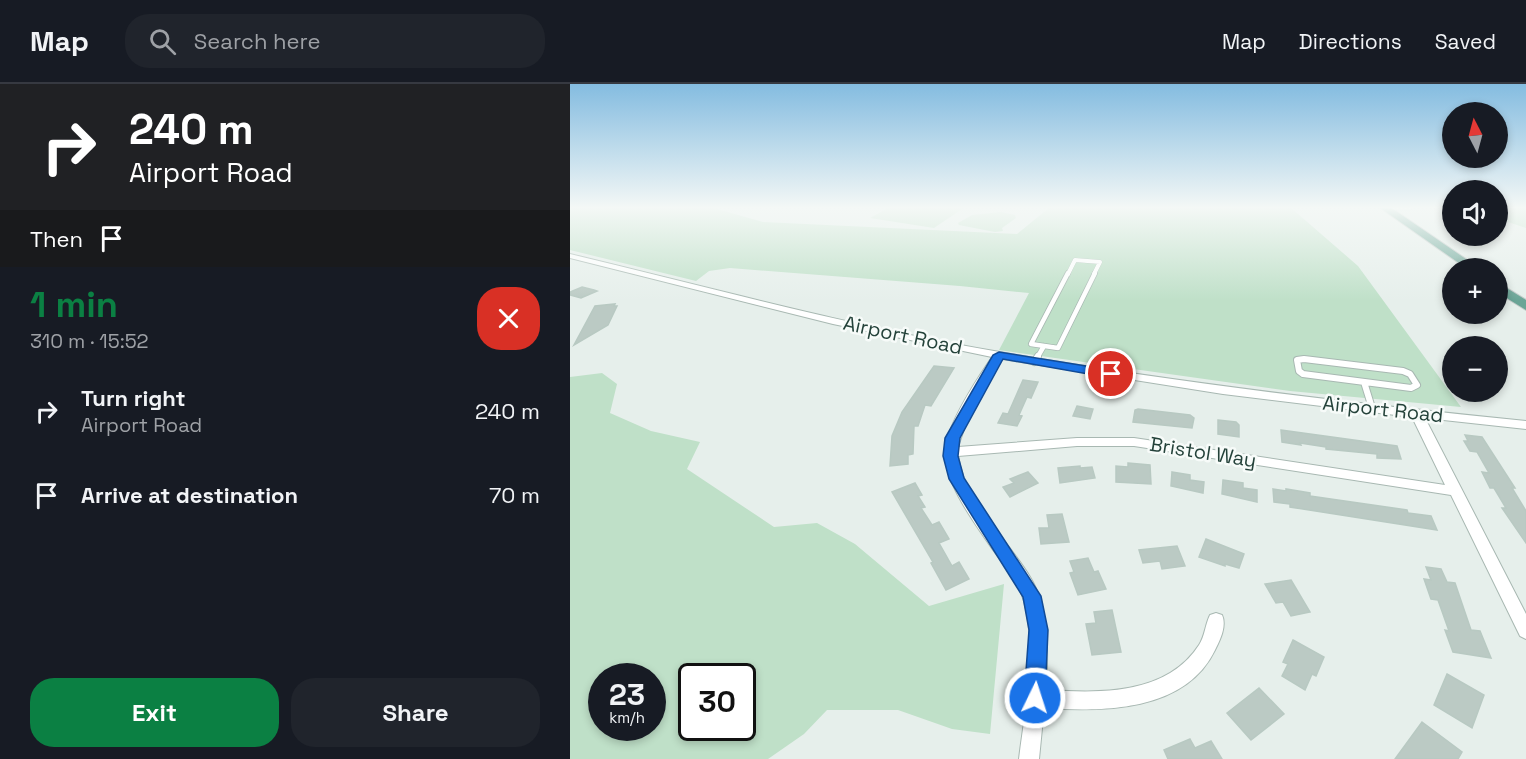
<!DOCTYPE html>
<meta charset="utf-8">
<style>
body{margin:0;font-family:"Space Grotesk",sans-serif;background:#20242c;color:#f1f3f6;height:100vh;display:flex;flex-direction:column;font-size:22px;white-space:nowrap}
*{box-sizing:border-box;margin:0}
p{font-size:20px;color:#9ea1a6}
.icon{flex:none;width:33px;height:33px;fill:none;stroke:currentColor;stroke-width:2;stroke-linecap:round;stroke-linejoin:round}
.map{position:relative;flex:1;overflow:hidden}
.side{display:flex;flex-direction:column;background:#171b24;width:570px}
.side>*{flex:none}
.guide{background:#202124;color:#fff;overflow:hidden}
.needle{width:39px;rotate:354deg}
.tools{position:absolute;left:872px;top:18px;display:grid;gap:12px}
.tools a{display:grid;place-items:center;width:66px;height:66px;border-radius:50%;background:#171b24;box-shadow:0 3px 9px #0003;font-size:30px}
.speed{position:absolute;left:18px;top:579px;display:flex;gap:12px;font-size:30px;font-weight:700;text-align:center}
.speed>*{display:grid;place-content:center;width:78px;height:78px;border-radius:50%;background:#171b24;box-shadow:0 3px 9px #0003;line-height:1}
.speed small{font-size:15px;font-weight:400}
.speed .limit{border:3px solid #111;border-radius:9px;background:#fff;color:#111}
.pin{position:absolute;display:grid;place-items:center;width:51px;height:51px;color:#fff;margin:-26px;border:3px solid #fff;border-radius:50%;box-shadow:0 2px 6px #0007}
.me{position:absolute;width:66px;margin:-33px;rotate:4deg;stroke-linejoin:round;filter:drop-shadow(0 0 4px #0008)}
.turn{display:flex;align-items:center;gap:21px;height:126px;padding:0 30px;font-size:27px}
.turn .icon{width:78px;height:78px;stroke-width:2.5}
.turn b{display:block;font-size:42px;line-height:51px}
.then{display:flex;align-items:center;height:57px;padding:0 30px;background:#0003;gap:12px;font-size:22px}
.round{display:grid;place-items:center;flex:none;width:63px;height:63px;border-radius:24px;background:#20242c}
.headline{display:flex;align-items:center;justify-content:space-between;height:102px;padding:0 30px}
h1{font-size:36px;font-weight:800;line-height:45px;color:#0b8043}
.button{display:flex;gap:12px;margin-top:auto;padding:12px 30px}
.button a{flex:1;height:69px;border-radius:24px;background:#0b8043;color:#fff;font-size:24px;font-weight:800;line-height:69px;text-align:center}
.button a+a{background:#20242c;color:#f1f3f6}
ul{padding:0;list-style:none}
li{display:flex;align-items:center;gap:18px;height:84px;padding:0 30px}
li div{flex:1}
li b{display:block;font-size:22px}
li em{font-style:normal}
header{display:flex;align-items:center;gap:36px;box-sizing:border-box;height:84px;padding:0 30px;background:#171b24;border-bottom:2px solid #363941}
header strong{font-size:28px}
nav{display:flex;gap:33px;margin-inline-start:auto;font-size:21px}
.search{width:420px;height:54px;background:#20242c;display:flex;align-items:center;gap:15px;box-sizing:border-box;padding:0 21px;border-radius:24px;color:#9ea1a6;font-size:22px}
main{display:flex;flex:1;min-height:0}
.map>svg:first-child{display:block}
.green{fill:#bfe0c8;fill-rule:evenodd}
.building{fill:#bbcac4;stroke:#b8c9c2;stroke-width:1.5}
.lines{fill:none;stroke-linecap:round;stroke-linejoin:round}
.lane-far2-casing{stroke:#a8b8b2;stroke-width:4.5}
.lane-far1-casing{stroke:#a8b8b2;stroke-width:6}
.lane-casing{stroke:#a8b8b2;stroke-width:8}
.street-casing{stroke:#a8b8b2;stroke-width:2}
.primary-casing{stroke:#c2cac8;stroke-width:2}
.lane-far2{stroke:#fff;stroke-width:4}
.lane-far1{stroke:#fff;stroke-width:4.5}
.lane{stroke:#fff;stroke-width:6}
.street{fill:#fff;fill-rule:evenodd}
.primary{fill:#6aa596;fill-rule:evenodd}
.route{fill:#1a73e8;stroke:#114b97;stroke-width:1.5}
.labels{text-anchor:middle;stroke-width:5;stroke-linejoin:round;paint-order:stroke}
.street-label{font-size:20px;fill:#24423a;stroke:#f7fbf9}
</style>
<header>
<strong>Map</strong>
<div class="search"><svg class="icon" aria-label="search" viewBox="0 0 24 24"><circle cx="10" cy="10" r="6"/><path d="M15 15l6 6"/></svg>Search here</div>
<nav><a>Map</a><a>Directions</a><a>Saved</a></nav>
</header>
<main>
<section class="side">
<div class="guide">
<div class="turn"><svg class="icon" aria-label="right" viewBox="0 0 24 24"><path d="M7 20v-9h11M14 6l5 5-5 5"/></svg><div><b>240 m</b>Airport Road</div></div>
<div class="then">Then<svg class="icon" aria-label="arrive" viewBox="0 0 24 24"><path d="M6 21V4h12l-3 4 3 4H6"/></svg></div>
</div>
<div class="headline"><div><h1>1 min</h1><p>310 m · 15:52</p></div><a class="round" style="background:#d93025;color:#fff"><svg class="icon" aria-label="close" viewBox="0 0 24 24"><path d="M6 6l12 12M18 6L6 18"/></svg></a></div>
<ul>
<li><svg class="icon" aria-label="right" viewBox="0 0 24 24"><path d="M7 20v-9h11M14 6l5 5-5 5"/></svg><div><b>Turn right</b><p>Airport Road</p></div><em>240 m</em></li>
<li><svg class="icon" aria-label="arrive" viewBox="0 0 24 24"><path d="M6 21V4h12l-3 4 3 4H6"/></svg><div><b>Arrive at destination</b></div><em>70 m</em></li>
</ul>
<div class="button"><a>Exit</a><a>Share</a></div>
</section>
<div class="map">
<svg width="956" height="675" viewBox="0 0 956 675">
<rect width="100%" height="100%" fill="#e6efeb"/>
<path class="green" d="M 0,123 L 140,123 L 193,138 L 447,150 L 480,123 L 720,123 L 788,182 L 891,323 L 720,307 L 429,266 L 459,209 L 390,202 L 160,184 L 139,187 L 126,197 L 0,166 Z
M 320,123 L 395,123 L 364,144 L 300,134 Z
M 927,123 L 956,123 L 956,144 L 935,137 L 931,131 L 927,130 Z
M 431,128 L 445,131 L 446,134 L 432,144 L 433,147 L 425,148 L 389,141 L 388,139 L 402,131 Z
M 32,289 L 47,300 L 40,329 L 81,347 L 130,358 L 117,385 L 204,443 L 247,439 L 285,460 L 359,522 L 434,500 L 420,650 L 382,645 L 328,626 L 257,626 L 234,650 L 198,675 L 0,675 L 0,293 ZM 32,592 L 82,592 L 82,644 L 32,644 ZM 122,592 L 172,592 L 172,644 L 122,644 Z"/>
<path class="building" d="M 12,203 L 24,206 L 27,207 L 11,214 L 0,211 L 0,208 Z
M 45,220 L 44,222 L 47,222 L 38,241 L 4,261 L 25,222 Z
M 364,282 L 384,284 L 361,322 L 355,321 L 348,342 L 344,342 L 343,370 L 338,371 L 338,380 L 320,382 L 322,352 L 332,328 Z
M 453,296 L 468,298 L 461,314 L 457,313 L 449,331 L 452,332 L 447,342 L 428,339 L 433,329 L 438,330 Z
M 507,322 L 523,325 L 520,335 L 503,332 Z
M 568,325 L 620,331 L 624,334 L 622,344 L 563,338 L 565,326 Z
M 648,336 L 666,338 L 669,341 L 669,353 L 648,350 Z
M 711,346 L 827,362 L 831,375 L 807,374 L 807,370 L 756,365 L 756,363 L 730,359 L 731,361 L 712,358 Z
M 895,351 L 912,353 L 945,404 L 942,404 L 956,427 L 956,459 L 932,424 L 936,424 L 924,404 L 920,404 L 912,388 L 919,389 L 907,368 L 900,367 L 894,357 L 898,357 Z
M 558,379 L 580,381 L 581,400 L 546,398 L 546,382 L 558,383 Z
M 510,382 L 510,384 L 522,383 L 525,394 L 490,399 L 488,384 Z
M 458,388 L 468,399 L 440,413 L 433,403 L 444,399 L 440,395 Z
M 602,388 L 620,391 L 620,396 L 634,398 L 633,409 L 601,402 Z
M 653,396 L 673,399 L 673,404 L 687,406 L 687,418 L 652,410 Z
M 345,399 L 352,411 L 348,412 L 355,423 L 351,424 L 362,441 L 369,438 L 379,455 L 369,459 L 382,482 L 389,478 L 399,495 L 376,506 L 361,479 L 363,478 L 322,408 Z
M 703,405 L 716,407 L 716,405 L 740,409 L 740,412 L 837,426 L 838,429 L 861,432 L 867,446 L 720,423 L 720,420 L 704,418 Z
M 492,430 L 499,458 L 471,460 L 469,444 L 479,444 L 477,431 Z
M 636,455 L 674,470 L 669,484 L 655,480 L 655,482 L 629,473 Z
M 607,462 L 615,482 L 592,485 L 590,477 L 573,479 L 569,466 Z
M 518,474 L 524,488 L 528,487 L 536,505 L 508,511 L 500,489 L 504,488 L 500,477 Z
M 856,483 L 871,485 L 877,498 L 885,499 L 901,546 L 910,547 L 921,574 L 883,568 L 875,546 L 879,547 L 868,516 L 861,515 L 854,495 L 861,496 Z
M 721,496 L 740,528 L 721,532 L 713,518 L 706,519 L 695,500 Z
M 542,526 L 551,568 L 522,571 L 516,540 L 526,539 L 524,528 Z
M 723,556 L 754,573 L 746,592 L 742,590 L 735,606 L 712,592 L 718,580 L 713,578 Z
M 877,590 L 914,611 L 902,644 L 864,621 Z
M 689,604 L 714,630 L 681,656 L 657,629 Z
M 852,638 L 892,668 L 888,675 L 825,675 Z
M 620,655 L 625,664 L 641,657 L 652,675 L 598,675 L 594,666 Z"/>
<g class="lines">
<g class="lane-far2-casing">
<path id="lane-far2" d="M 815,124 L 840,124
M 498,190 L 505,176 L 530,178 L 524,190"/>
</g>
<g class="lane-far1-casing">
<path id="lane-far1" d="M 498,189 L 461,260 L 488,264 L 525,189
M 467,274 L 474,262"/>
</g>
<g class="lane-casing">
<path id="lane" d="M 734,275 L 833,287 L 840,290 L 847,301 L 841,304 L 733,290 L 729,287 L 727,276 Z
M 464,278 L 468,272
M 794,298 L 802,324"/>
</g>
<g class="street-casing">
<path id="street" d="M 0,170 C 141,204 281,242 424,267 C 600,298 778,319 956,337 L 956,345 L 855,334 L 956,530 L 956,555 L 950,552 L 881,411 L 564,362 L 507,362 L 388,372 C 395,420 436,453 460,493 C 480,525 478,569 476,606 C 528,609 596,612 629,561 C 635,552 635,541 640,531 L 646,529 L 652,531 C 657,542 650,556 645,566 C 615,628 533,628 474,624 L 469,675 L 449,675 C 455,624 468,568 454,517 C 448,496 433,480 421,463 C 404,438 376,401 375,370 C 374,344 407,295 422,273 L 263,240 L 0,174 ZM 432,275 L 653,310 L 842,333 L 875,401 L 564,354 L 507,354 L 388,363 L 398,333 Z"/>
</g>
<g class="primary-casing">
<path id="primary" d="M 809,123 L 820,123 L 909,184 L 896,184 Z
M 927,198 L 956,216 L 956,226 L 927,208 Z"/>
</g>
<use href="#lane-far2" class="lane-far2"/>
<use href="#lane-far1" class="lane-far1"/>
<use href="#lane" class="lane"/>
<use href="#street" class="street"/>
<use href="#primary" class="primary"/>
</g>
<linearGradient id="sky" x2="0" y2="1"><stop stop-color="#84bce0"/><stop offset="0.57" stop-color="#f4f8f6"/><stop offset="1" stop-color="#f4f8f6" stop-opacity="0"/></linearGradient>
<rect width="956" height="217" fill="url(#sky)"/>
<path class="route" d="M 429,268 L 541,286 L 547,290 L 541,294 L 433,275 L 390,354 L 388,372 L 394,394 L 471,512 L 478,546 L 475,614 L 472,621 L 465,624 L 457,621 L 454,614 L 459,546 L 453,513 L 379,395 L 373,372 L 375,354 L 423,271 Z"/>
<g class="labels">
<g class="street-label">
<text transform="translate(333 251) rotate(12)" y="7">Airport Road</text>
<text transform="translate(813 325) rotate(6)" y="7">Airport Road</text>
<text transform="translate(633 368) rotate(9)" y="7">Bristol Way</text>
</g>
</g>
</svg>
<div class="tools">
<a><svg class="needle" viewBox="-14 -14 28 28"><path d="M0-13l5 13h-10z" fill="#e53935"/><path d="M0 13l5-13h-10z" fill="#9ea1a6"/></svg></a>
<a><svg class="icon" aria-label="sound" viewBox="0 0 24 24"><path d="M4 9h4l5-4v14l-5-4H4zM17 9q2 3 0 6"/></svg></a>
<a>+</a>
<a>−</a>
</div>
<div class="speed"><div>23<small>km/h</small></div><div class="limit">30</div></div>
<div class="pin" style="left:541px;top:290px;background:#d93025"><svg class="icon" aria-label="arrive" viewBox="0 0 24 24"><path d="M6 21V4h12l-3 4 3 4H6"/></svg></div>
<svg class="me" style="left:465px;top:614px" viewBox="-20 -20 40 40"><circle r="17" fill="#1a73e8" stroke="#fff" stroke-width="3"/><path d="M0-11L8 9 0 5-8 9z" fill="#fff"/></svg>
</div>
</main>
